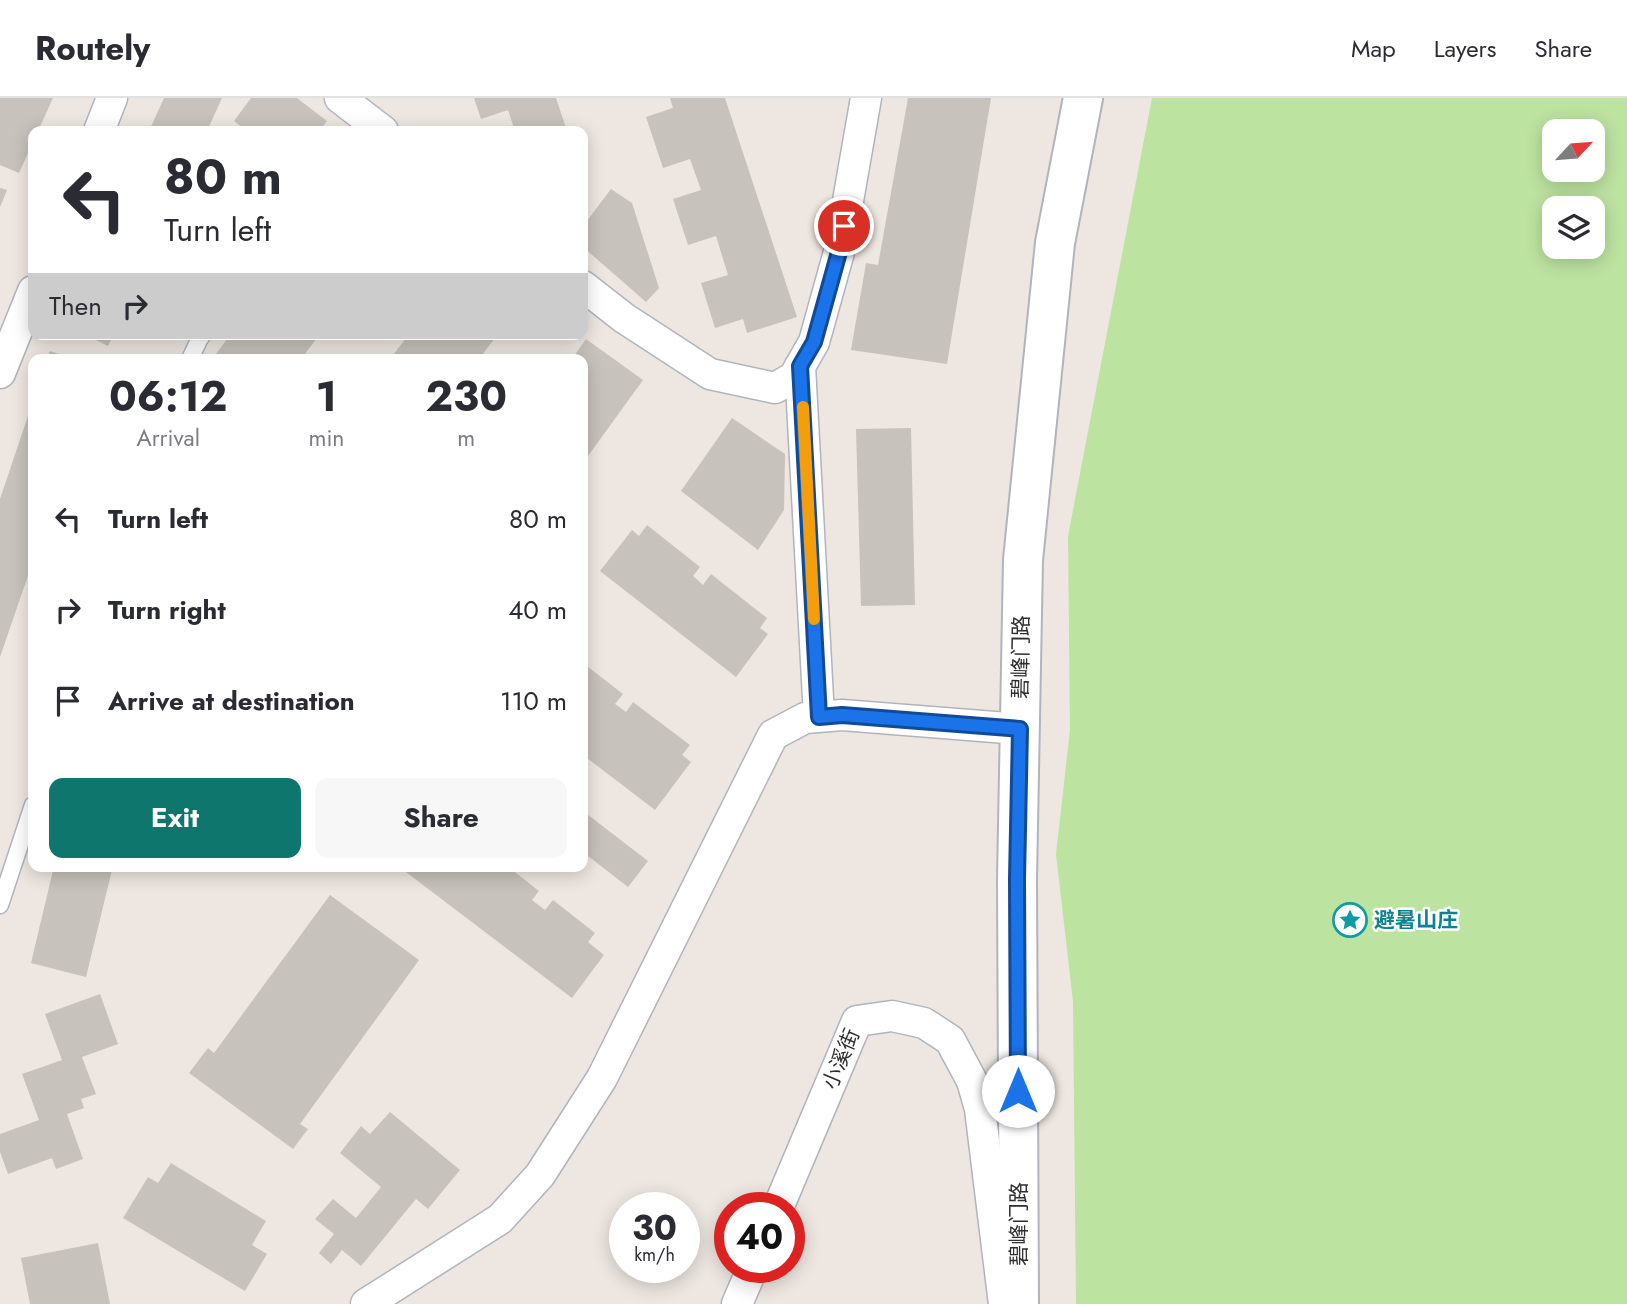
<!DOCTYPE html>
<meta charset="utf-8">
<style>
body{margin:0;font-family:Jost,"Noto Sans SC",sans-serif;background:#f7f7f7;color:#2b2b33;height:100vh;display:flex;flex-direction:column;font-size:26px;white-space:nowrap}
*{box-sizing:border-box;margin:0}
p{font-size:23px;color:#7c7c81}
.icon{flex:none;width:38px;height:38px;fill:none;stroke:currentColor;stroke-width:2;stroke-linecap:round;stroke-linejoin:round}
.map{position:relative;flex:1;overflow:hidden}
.sheet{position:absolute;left:28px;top:256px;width:560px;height:518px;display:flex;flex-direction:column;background:#fff;border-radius:14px;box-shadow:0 4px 18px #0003}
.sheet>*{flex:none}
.banner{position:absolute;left:28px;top:28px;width:560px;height:214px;border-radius:14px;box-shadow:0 4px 18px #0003;background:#fff;color:#2b2b33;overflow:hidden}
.needle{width:46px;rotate:64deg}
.buttons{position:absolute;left:1542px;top:21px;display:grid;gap:14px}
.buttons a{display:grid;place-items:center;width:63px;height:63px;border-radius:14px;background:#fff;box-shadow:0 4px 18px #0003;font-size:35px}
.speed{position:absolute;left:609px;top:1094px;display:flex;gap:14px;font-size:35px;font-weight:700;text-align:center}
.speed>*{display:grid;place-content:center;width:91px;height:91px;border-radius:50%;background:#fff;box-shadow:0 4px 18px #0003;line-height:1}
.speed small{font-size:18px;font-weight:400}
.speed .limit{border:10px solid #d22;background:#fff;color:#111}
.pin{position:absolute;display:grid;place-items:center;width:60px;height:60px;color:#fff;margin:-30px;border:4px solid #fff;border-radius:50%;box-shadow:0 2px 7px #0007}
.me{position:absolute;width:77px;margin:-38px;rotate:0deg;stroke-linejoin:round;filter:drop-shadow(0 0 5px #0008)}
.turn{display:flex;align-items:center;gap:24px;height:147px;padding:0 21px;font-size:32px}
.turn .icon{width:91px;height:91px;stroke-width:2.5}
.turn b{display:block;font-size:49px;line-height:60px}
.then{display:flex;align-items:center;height:66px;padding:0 21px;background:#0003;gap:14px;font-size:26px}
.eta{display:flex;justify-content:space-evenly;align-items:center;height:119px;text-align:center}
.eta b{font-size:42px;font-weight:700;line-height:49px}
.primary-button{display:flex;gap:14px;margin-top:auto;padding:14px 21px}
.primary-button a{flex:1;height:80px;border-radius:14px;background:#0f766e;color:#fff;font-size:28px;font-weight:700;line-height:80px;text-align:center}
.primary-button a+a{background:#f7f7f7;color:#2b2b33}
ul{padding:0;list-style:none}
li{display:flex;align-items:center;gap:21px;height:91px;padding:0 21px}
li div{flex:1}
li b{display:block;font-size:26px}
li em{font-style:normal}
header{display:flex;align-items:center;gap:42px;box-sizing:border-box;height:98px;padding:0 35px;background:#fff;border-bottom:2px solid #e1e1e2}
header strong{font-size:33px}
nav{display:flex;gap:38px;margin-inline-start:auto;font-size:24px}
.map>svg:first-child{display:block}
.green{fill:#bde3a0;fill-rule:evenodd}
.building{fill:#c7c2bc}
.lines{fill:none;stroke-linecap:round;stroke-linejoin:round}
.lane-casing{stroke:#b1b4bd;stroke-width:19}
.street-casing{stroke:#b1b4bd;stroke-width:33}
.secondary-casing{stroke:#b1b4bd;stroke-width:42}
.lane{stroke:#fff;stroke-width:16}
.street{stroke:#fff;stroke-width:30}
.secondary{stroke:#fff;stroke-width:38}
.route-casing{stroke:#114b97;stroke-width:18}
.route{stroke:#1a73e8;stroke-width:12}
.slow{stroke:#f59e0b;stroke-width:12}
.labels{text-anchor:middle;stroke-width:5;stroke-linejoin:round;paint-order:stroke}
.street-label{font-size:21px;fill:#2e2e2e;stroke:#fff}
.culture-label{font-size:21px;font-weight:bold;fill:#0d838f;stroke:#fff;text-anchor:start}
</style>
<header>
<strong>Routely</strong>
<nav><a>Map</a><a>Layers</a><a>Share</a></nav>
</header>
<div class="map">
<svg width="1627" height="1206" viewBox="0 0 1627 1206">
<rect width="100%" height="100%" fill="#eee7e1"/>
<path class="green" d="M 1152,0 L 1627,0 L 1627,1206 L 1076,1206 L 1073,904 L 1056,756 L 1070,632 L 1068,438 ZM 1554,33 L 1592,33 L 1592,72 L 1554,72 ZM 1554,110 L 1592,110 L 1592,149 L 1554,149 Z"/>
<path class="building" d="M 0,0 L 53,0 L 38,33 L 33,33 L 33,44 L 19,75 L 0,67 Z
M 164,0 L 222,0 L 207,33 L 149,33 Z
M 251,0 L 297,0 L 327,23 L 319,33 L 247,33 L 234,23 Z
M 474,0 L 556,0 L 567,33 L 515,33 L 508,12 L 481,21 Z
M 670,0 L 725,0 L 797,219 L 747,235 L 743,221 L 715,230 L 701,185 L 728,177 L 716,138 L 688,147 L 673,101 L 701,92 L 690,61 L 663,70 L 646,19 L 673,10 Z
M 908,0 L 991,0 L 947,266 L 851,252 L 866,165 L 878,167 Z
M 0,90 L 7,92 L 0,109 Z
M 611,91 L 632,105 L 659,190 L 646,204 L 583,149 L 583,128 Z
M 84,236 L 114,236 L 108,248 Z
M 231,236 L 320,236 L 301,261 L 212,261 Z
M 409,236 L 498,236 L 479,261 L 390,261 Z
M 586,241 L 643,282 L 583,365 L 583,261 L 572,261 Z
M 50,253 L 70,260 L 69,261 L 47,261 Z
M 33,303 L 33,463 L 0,559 L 0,401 Z
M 732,320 L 785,356 L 784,412 L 758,452 L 681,393 Z
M 911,330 L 915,507 L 861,508 L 856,331 Z
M 647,427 L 700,469 L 693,478 L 703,487 L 711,476 L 767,520 L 760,530 L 768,536 L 736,579 L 600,473 L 632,432 L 639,438 Z
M 583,565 L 623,596 L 615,606 L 626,614 L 633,604 L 690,647 L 682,657 L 691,664 L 655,712 L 583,657 Z
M 583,713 L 648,763 L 628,789 L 583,754 Z
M 54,768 L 113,768 L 86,879 L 31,865 Z
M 398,768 L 507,768 L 539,793 L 532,802 L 545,812 L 553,802 L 595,835 L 588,844 L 604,857 L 572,900 Z
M 330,797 L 419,862 L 300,1026 L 308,1031 L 293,1051 L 189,975 L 208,950 L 214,955 Z
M 100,896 L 118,946 L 82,959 L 96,996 L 81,1001 L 84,1010 L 67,1016 L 83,1061 L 56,1071 L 52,1060 L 8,1076 L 0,1054 L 0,1036 L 39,1022 L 22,976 L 62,962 L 45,916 Z
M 390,1014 L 460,1072 L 428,1111 L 416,1101 L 361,1168 L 342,1152 L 331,1166 L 319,1155 L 334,1136 L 315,1121 L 333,1101 L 356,1120 L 381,1089 L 340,1055 L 361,1028 L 370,1036 Z
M 171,1065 L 266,1123 L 252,1147 L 267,1156 L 245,1193 L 123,1120 L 148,1079 L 158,1085 Z
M 98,1145 L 110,1206 L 30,1206 L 21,1160 Z"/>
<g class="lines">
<g class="lane-casing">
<path id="lane" d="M 190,261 L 199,242 L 203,236
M 0,807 L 33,707"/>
</g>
<g class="street-casing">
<path id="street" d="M 340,0 L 383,33
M 99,33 L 112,0
M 583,188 L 624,220 L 710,276 L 775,290 L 794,279 L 814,244 L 839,154 L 866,0
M 800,268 L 819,619
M 0,275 L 33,193
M 778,1110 L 857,923 L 892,918 L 924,925 L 950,942 L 972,983 L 980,1011 L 1004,1206
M 366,1206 L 500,1121 L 540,1077 L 602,980 L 773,637 L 805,620 L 842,617 L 1020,631
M 737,1206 L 753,1169"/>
</g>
<g class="secondary-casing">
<path id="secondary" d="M 1019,1206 L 1017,781 L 1023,462 L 1055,145 L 1083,0"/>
</g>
<use href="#lane" class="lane"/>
<use href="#street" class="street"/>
<use href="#secondary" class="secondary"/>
</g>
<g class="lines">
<g class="route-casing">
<path id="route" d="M 844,128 L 839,154 L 814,244 L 800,268 L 819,619 L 842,617 L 1020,631 L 1017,781 L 1018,993"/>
</g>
<use href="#route" class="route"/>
<path class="slow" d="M 803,309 L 814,521"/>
</g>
<defs>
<g id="sight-ring" transform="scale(1.75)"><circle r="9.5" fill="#fff" stroke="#0f9aa8" stroke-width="1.5"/><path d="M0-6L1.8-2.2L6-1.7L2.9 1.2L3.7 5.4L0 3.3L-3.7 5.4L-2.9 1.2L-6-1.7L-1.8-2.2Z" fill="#0f9aa8"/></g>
</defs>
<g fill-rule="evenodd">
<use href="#sight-ring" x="1350" y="822"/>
</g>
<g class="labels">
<g class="street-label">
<text transform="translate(1021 559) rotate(-89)" y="7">碧峰门路</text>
<text transform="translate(841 961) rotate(-67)" y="7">小溪街</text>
<text transform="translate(1019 1126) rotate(-90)" y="7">碧峰门路</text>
</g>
<g class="culture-label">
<text x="1374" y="829">避暑山庄</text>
</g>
</g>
</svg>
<div class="buttons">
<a><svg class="needle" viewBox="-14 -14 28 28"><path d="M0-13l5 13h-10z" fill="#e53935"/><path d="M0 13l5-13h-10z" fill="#7c7c81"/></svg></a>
<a><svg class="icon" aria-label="layers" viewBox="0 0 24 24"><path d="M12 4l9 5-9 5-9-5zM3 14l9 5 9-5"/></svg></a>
</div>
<div class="speed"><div>30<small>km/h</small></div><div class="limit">40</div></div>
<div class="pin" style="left:844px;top:128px;background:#d93025"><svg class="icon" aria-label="arrive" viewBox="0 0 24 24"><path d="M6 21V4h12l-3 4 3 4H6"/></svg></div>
<svg class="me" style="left:1018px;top:993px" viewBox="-20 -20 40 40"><circle r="19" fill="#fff"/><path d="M0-13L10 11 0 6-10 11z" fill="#1a73e8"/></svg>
<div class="banner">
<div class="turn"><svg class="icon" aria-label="left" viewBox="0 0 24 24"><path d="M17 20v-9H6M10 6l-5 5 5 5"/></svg><div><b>80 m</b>Turn left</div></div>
<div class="then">Then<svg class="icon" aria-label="right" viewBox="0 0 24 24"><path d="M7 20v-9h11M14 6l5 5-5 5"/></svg></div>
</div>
<section class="sheet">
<div class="eta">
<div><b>06:12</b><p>Arrival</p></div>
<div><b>1</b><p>min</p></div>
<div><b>230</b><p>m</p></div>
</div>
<ul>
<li><svg class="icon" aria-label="left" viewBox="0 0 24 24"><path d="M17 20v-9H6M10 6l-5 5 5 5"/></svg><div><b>Turn left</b></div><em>80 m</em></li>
<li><svg class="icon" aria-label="right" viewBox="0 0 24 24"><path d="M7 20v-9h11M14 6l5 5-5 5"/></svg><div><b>Turn right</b></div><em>40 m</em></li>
<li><svg class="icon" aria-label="arrive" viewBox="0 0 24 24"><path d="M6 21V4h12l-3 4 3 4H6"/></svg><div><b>Arrive at destination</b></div><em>110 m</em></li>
</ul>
<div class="primary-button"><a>Exit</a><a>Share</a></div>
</section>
</div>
